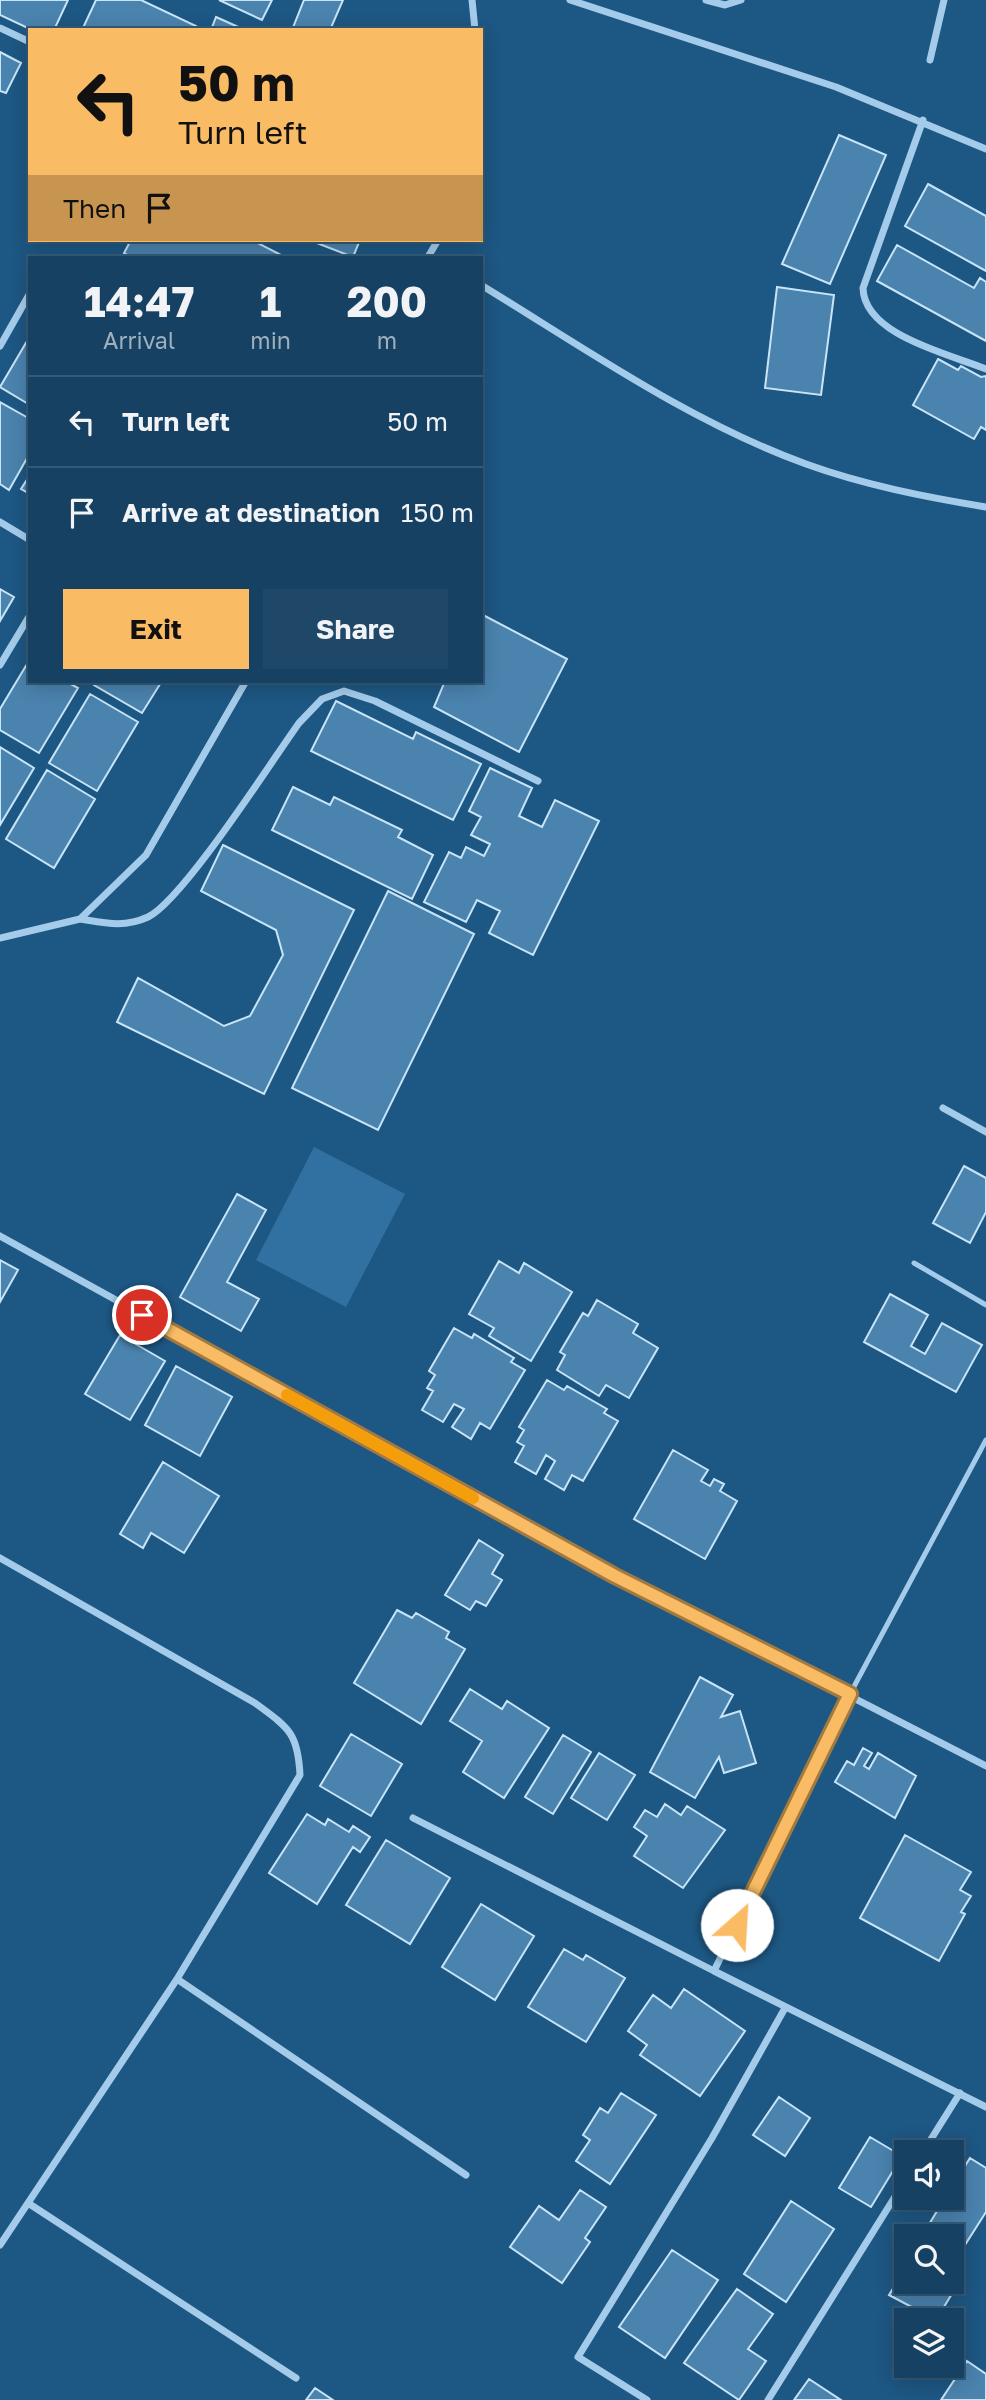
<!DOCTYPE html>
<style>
body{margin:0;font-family:"Golos Text",sans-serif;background:#1f4868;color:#f1f3f6;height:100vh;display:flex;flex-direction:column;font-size:26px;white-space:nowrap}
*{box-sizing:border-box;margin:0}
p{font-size:23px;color:#9eafbe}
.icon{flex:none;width:38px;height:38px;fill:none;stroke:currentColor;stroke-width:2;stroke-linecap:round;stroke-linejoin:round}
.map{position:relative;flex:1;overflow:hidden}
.details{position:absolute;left:28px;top:256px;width:455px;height:427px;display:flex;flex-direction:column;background:#164162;border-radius:0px;box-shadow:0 4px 18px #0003,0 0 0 2px #355a77}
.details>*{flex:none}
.banner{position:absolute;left:28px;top:28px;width:455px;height:214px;border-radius:0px;box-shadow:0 4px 18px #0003,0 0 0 2px #355a77;background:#f9bb63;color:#111;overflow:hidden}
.fabs{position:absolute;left:894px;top:2140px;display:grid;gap:14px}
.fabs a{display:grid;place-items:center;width:70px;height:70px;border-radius:0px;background:#164162;box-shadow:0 4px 18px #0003,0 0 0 2px #355a77;font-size:35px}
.pin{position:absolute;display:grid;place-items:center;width:60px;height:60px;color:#fff;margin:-30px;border:4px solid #fff;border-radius:50%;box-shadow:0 2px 7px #0007}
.me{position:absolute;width:77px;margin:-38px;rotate:26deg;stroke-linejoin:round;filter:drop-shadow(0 0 5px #0008)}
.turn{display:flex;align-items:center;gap:24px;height:147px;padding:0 35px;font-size:32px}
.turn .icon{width:91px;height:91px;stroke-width:2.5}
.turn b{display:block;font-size:49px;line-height:60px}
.then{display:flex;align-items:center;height:66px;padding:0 35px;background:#0003;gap:14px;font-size:26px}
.eta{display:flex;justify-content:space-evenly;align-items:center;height:119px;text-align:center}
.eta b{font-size:42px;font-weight:700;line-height:49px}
.button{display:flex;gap:14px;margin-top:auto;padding:14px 35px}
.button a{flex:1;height:80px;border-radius:0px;background:#f9bb63;color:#111;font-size:28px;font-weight:700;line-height:80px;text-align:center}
.button a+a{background:#1f4868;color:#f1f3f6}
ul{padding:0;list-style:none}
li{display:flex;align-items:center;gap:21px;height:91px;padding:0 35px;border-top:2px solid #355a77}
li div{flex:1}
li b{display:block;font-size:26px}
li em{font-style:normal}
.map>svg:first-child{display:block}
.green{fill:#3171a1}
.building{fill:#4a83ae;stroke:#c8e4f7;stroke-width:2}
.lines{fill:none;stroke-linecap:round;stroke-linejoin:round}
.service{stroke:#a4ccea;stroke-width:5}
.minor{stroke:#a4ccea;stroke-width:7}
.route-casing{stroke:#a27a40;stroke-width:18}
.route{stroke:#f9bb63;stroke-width:12}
.slow{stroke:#f59e0b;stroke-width:12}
</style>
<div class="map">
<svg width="986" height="2400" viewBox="0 0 986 2400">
<rect width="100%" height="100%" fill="#1d5783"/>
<path class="green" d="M 314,1147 L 405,1194 L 346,1307 L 256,1260 Z"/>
<path class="building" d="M 0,0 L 68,0 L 54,30 L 32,30 L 0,15 Z
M 96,0 L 141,0 L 196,26 L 195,30 L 82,30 Z
M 219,0 L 272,0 L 262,20 Z
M 304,0 L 343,0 L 330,30 L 292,30 Z
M 216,17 L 245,30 L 211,30 Z
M 0,52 L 21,63 L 6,93 L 0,91 Z
M 839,135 L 886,155 L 830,284 L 782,264 Z
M 928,184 L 986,216 L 986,271 L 905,226 Z
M 131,240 L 252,240 L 285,257 L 131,257 L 124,253 Z
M 309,240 L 360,240 L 353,257 Z
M 897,245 L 974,288 L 980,278 L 986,282 L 986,341 L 877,281 Z
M 777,287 L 834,295 L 821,395 L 765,388 Z
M 30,336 L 30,405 L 0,387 Z
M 938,359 L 958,370 L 961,366 L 981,377 L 986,376 L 986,430 L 981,427 L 974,439 L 913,405 Z
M 0,402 L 30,419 L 30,453 L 9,490 L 0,484 Z
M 30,475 L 30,494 L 21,489 Z
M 0,589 L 14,597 L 0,621 Z
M 483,615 L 567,659 L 519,752 L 434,707 L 445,681 L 481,681 Z
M 30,659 L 30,681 L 65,681 L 78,688 L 39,753 L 0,730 L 0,709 Z
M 96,681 L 162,681 L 142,713 L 94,685 Z
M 90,694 L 138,722 L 97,791 L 49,763 Z
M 336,701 L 413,739 L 416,732 L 481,764 L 453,820 L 311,751 Z
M 0,747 L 34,768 L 0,825 Z
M 490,768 L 532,788 L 519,816 L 542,827 L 555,800 L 599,821 L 533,955 L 489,933 L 500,911 L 477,900 L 466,922 L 424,902 L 449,852 L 461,858 L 466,847 L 484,856 L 490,844 L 471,835 L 481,817 L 469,811 Z
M 47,770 L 95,799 L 54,868 L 6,839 Z
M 293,787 L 330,805 L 334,797 L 402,830 L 398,837 L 433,855 L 412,899 L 272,830 Z
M 223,845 L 354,910 L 264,1094 L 117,1022 L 138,978 L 224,1026 L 250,1016 L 283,955 L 276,930 L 201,891 Z
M 388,891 L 474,934 L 378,1130 L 292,1088 Z
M 964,1166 L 986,1178 L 986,1212 L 970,1243 L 933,1223 Z
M 237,1194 L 266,1210 L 227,1282 L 259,1299 L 241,1331 L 180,1297 Z
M 0,1260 L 18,1270 L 0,1302 Z
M 499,1261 L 519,1273 L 524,1263 L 572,1292 L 531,1361 L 489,1336 L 494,1328 L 469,1314 Z
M 890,1294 L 928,1315 L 911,1346 L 925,1354 L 942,1323 L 982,1345 L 956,1392 L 864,1342 Z
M 597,1300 L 638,1324 L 633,1333 L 658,1348 L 629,1398 L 606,1385 L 599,1396 L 557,1370 L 565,1355 L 560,1352 L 583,1313 L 588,1316 Z
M 454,1328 L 472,1338 L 474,1334 L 514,1358 L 511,1362 L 525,1370 L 490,1429 L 480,1423 L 471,1439 L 452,1427 L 464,1409 L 454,1404 L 443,1422 L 422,1410 L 433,1391 L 427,1388 L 435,1375 L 429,1371 Z
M 120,1335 L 165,1361 L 130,1420 L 85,1394 Z
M 176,1366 L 232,1397 L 200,1456 L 145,1425 Z
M 547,1380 L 564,1390 L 567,1386 L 607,1409 L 604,1413 L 618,1421 L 583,1481 L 572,1475 L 564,1490 L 545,1479 L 555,1461 L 546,1455 L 536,1474 L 515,1462 L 524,1446 L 517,1442 L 524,1430 L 519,1427 Z
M 673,1450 L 708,1470 L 701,1481 L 710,1486 L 714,1479 L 724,1484 L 720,1491 L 737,1501 L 705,1559 L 634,1519 Z
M 163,1462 L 219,1496 L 184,1553 L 151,1533 L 143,1548 L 120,1534 Z
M 479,1540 L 503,1555 L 492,1574 L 502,1580 L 486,1606 L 476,1601 L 470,1610 L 445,1595 Z
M 397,1610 L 412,1618 L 416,1613 L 449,1632 L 446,1638 L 465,1649 L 421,1724 L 354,1683 Z
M 700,1677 L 733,1695 L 721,1717 L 740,1711 L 756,1763 L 724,1773 L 719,1757 L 695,1798 L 650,1772 Z
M 470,1689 L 502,1709 L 507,1701 L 549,1728 L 504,1798 L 463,1772 L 482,1741 L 450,1721 Z
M 351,1734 L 402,1764 L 371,1816 L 320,1786 Z
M 563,1735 L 591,1752 L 553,1814 L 525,1797 Z
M 863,1748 L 872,1753 L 864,1766 L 869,1769 L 878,1753 L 916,1776 L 895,1818 L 835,1782 L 847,1761 L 854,1765 Z
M 599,1753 L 635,1775 L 607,1820 L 571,1798 Z
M 665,1804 L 681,1815 L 687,1806 L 725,1830 L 683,1888 L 634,1856 L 647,1836 L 634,1827 L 645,1810 L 657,1817 Z
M 307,1814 L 325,1825 L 328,1819 L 349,1832 L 353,1826 L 370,1837 L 360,1852 L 353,1847 L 317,1904 L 269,1873 Z
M 905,1835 L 971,1872 L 960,1890 L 971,1896 L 961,1912 L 965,1914 L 939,1961 L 860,1918 Z
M 386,1840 L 450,1878 L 410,1944 L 346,1905 Z
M 481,1904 L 534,1936 L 495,2000 L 442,1967 Z
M 564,1949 L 583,1960 L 586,1955 L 625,1978 L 586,2042 L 528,2007 Z
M 684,1989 L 745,2031 L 700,2096 L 640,2055 L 647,2045 L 628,2031 L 653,1995 L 671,2008 Z
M 621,2093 L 656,2115 L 610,2184 L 576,2161 L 590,2140 L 583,2135 L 600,2108 L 608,2113 Z
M 779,2097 L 810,2118 L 785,2156 L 753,2135 Z
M 870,2137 L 902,2156 L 871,2207 L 839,2188 Z
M 970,2158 L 986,2168 L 986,2212 L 963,2248 L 952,2241 L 952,2236 L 945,2236 L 928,2226 L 945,2198 L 952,2198 L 952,2187 Z
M 580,2190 L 606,2207 L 585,2238 L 590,2242 L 562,2283 L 510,2247 L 539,2206 L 559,2220 Z
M 791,2201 L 834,2229 L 786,2302 L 744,2274 Z
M 672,2250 L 718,2280 L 665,2358 L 619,2327 Z
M 906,2267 L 906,2282 L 952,2282 L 952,2274 L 961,2279 L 936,2320 L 889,2295 Z
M 737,2289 L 773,2314 L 748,2349 L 766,2361 L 739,2400 L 684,2363 Z
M 967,2361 L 986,2374 L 986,2400 L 941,2400 Z
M 809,2379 L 841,2400 L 794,2400 Z
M 315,2388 L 333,2400 L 306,2400 Z"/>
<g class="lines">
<path class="service" d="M 914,1263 L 986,1305
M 850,1694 L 986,1440"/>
<path class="minor" d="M 472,0 L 475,30
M 570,0 L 836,87 L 986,149
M 706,0 L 725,5 L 741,0
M 0,28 L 30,42
M 930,60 L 944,0
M 923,120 L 863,288 C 864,335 949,354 986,369
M 428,257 L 438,240
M 481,285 C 586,349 690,422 806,464 C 864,485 925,497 986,507
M 0,346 L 30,293
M 0,522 L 30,540
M 0,665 L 30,615
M 80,919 C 105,923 124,928 148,917 C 183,900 271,762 299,723 L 322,699 L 344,691 L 375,701 L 538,781
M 0,938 L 80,919 L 146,855 L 246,681
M 943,1108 L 986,1132
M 0,1236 L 616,1576 L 986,1766
M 0,1558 L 255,1703 C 289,1728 298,1733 300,1775 L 177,1979 L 0,2245
M 850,1694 L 714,1971 L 986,2107
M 413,1818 L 714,1971
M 177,1979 L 466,2175
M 923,2152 L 960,2093
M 28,2203 L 296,2378
M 647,2400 L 578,2357 L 712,2138 L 785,2008
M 768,2400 L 906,2179"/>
</g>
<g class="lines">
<g class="route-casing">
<path id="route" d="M 142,1315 L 615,1576 L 850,1694 L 737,1925"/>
</g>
<use href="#route" class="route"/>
<path class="slow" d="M 287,1395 L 473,1498"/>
</g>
</svg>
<div class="fabs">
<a><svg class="icon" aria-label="sound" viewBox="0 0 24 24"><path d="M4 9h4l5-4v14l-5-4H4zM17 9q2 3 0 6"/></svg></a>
<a><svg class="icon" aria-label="search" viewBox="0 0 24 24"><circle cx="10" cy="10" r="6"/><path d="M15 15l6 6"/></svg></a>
<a><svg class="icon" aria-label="layers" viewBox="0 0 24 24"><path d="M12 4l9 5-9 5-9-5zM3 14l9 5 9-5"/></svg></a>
</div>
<div class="pin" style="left:142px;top:1315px;background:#d93025"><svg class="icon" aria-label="arrive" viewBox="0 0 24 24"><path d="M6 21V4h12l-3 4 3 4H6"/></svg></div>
<svg class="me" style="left:737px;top:1925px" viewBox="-20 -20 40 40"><circle r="19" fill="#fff"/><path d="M0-13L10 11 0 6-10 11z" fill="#f9bb63"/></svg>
<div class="banner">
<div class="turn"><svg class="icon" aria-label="left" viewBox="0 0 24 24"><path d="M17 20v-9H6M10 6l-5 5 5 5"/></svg><div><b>50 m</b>Turn left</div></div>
<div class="then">Then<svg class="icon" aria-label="arrive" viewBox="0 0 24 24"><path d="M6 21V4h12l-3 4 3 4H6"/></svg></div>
</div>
<section class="details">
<div class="eta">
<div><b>14:47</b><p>Arrival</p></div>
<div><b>1</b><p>min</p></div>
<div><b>200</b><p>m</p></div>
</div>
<ul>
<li><svg class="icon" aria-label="left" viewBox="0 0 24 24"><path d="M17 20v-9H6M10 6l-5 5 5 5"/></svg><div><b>Turn left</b></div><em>50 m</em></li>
<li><svg class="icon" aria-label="arrive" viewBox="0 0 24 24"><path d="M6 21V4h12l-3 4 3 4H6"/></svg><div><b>Arrive at destination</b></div><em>150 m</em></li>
</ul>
<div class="button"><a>Exit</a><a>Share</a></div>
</section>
</div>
